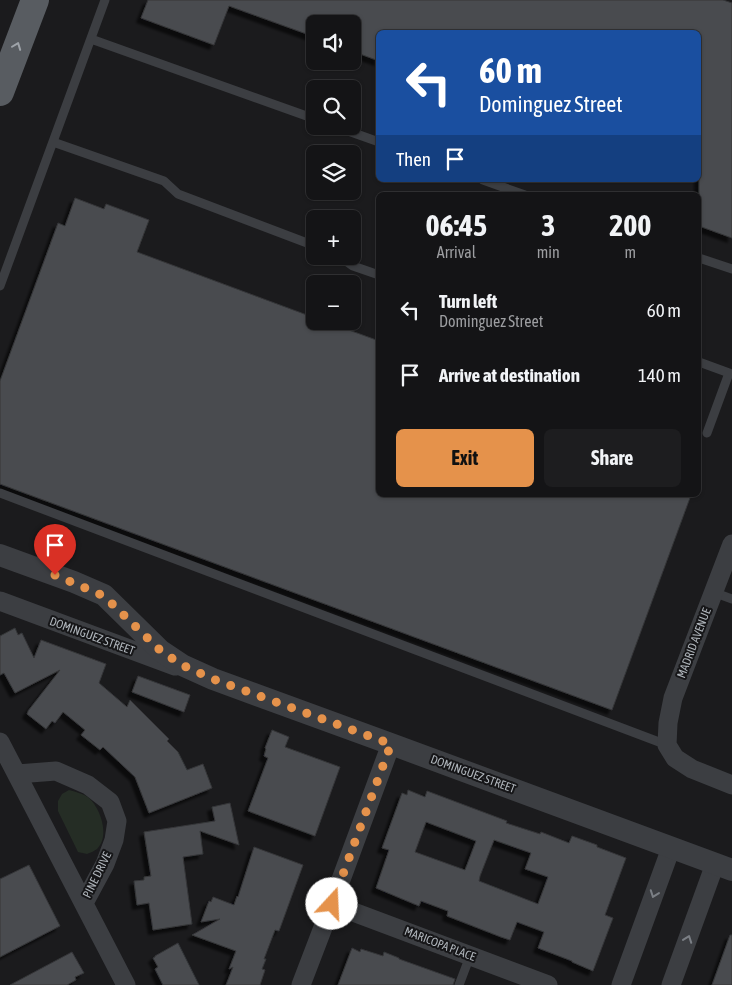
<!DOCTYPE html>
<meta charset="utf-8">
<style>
body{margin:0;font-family:"Asap Condensed",sans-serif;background:#1d1d1f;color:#f1f3f6;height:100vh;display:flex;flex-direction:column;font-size:19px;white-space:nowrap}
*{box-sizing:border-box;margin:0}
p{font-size:16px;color:#9d9ea1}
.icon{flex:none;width:28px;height:28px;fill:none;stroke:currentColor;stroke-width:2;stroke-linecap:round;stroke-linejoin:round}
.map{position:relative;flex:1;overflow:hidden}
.sheet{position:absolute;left:376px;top:192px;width:325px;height:305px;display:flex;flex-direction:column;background:#141416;border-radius:8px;box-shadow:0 1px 4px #0004,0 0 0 1px #333335}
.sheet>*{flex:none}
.guide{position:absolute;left:376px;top:30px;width:325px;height:152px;border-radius:8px;box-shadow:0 1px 4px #0004,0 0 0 1px #333335;background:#1a4fa0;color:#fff;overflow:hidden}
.buttons{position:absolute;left:306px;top:15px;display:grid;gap:10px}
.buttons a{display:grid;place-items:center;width:55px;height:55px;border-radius:8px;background:#141416;box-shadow:0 1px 4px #0004,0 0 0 1px #333335;font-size:25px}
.pin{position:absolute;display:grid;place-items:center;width:42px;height:42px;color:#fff;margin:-51px -21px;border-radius:50% 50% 50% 0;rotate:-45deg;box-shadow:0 0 5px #0007}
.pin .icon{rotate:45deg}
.me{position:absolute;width:55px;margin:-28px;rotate:20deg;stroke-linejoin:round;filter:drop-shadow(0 0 4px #0008)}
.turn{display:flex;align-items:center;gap:18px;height:105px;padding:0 20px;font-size:22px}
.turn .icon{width:65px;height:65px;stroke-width:2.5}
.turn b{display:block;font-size:35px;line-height:42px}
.then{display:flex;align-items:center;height:48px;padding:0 20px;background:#0003;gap:10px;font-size:19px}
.eta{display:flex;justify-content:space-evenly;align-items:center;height:85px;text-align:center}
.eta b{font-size:30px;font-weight:700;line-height:35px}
.primary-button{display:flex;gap:10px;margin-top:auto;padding:10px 20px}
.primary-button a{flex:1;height:58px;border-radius:8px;background:#e5924b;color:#111;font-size:20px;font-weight:700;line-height:58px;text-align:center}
.primary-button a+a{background:#1d1d1f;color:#f1f3f6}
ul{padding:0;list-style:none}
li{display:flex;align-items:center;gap:15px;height:65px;padding:0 20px}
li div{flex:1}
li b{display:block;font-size:19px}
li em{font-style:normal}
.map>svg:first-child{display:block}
.green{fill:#252d25}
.building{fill:#4a4c4f;stroke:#353639;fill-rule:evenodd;filter:url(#shadow)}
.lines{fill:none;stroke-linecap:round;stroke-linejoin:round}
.service{stroke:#3c3e42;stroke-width:9}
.minor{stroke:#3c3e42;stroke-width:19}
.tertiary{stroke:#3c3e42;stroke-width:22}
.primary{stroke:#585c61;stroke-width:28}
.oneway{stroke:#9ea3a9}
.oneway2{stroke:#7b7f85}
.route{stroke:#e5924b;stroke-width:9;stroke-dasharray:0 16.2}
.labels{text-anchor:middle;stroke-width:4;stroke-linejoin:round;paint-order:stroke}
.street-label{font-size:12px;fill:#afb5bb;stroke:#161618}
</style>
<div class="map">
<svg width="732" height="985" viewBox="0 0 732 985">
<defs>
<filter id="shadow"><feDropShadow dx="-4.5" dy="4.5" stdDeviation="1" flood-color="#0009"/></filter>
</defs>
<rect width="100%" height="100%" fill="#1b1b1d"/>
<path class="green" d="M 69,790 C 76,792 85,794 90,799 C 101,810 110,837 97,849 C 94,851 90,853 87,854 L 78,852 L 58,811 L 58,801 L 62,794 Z"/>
<path class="building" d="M 148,0 L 723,0 L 732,3 L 732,238 L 699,226 L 699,32 L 379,32 L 379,61 L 352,51 L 352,24 L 315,24 L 315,37 L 229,6 L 214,45 L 141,18 Z
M 75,198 L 104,209 L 106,204 L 149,220 L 137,252 L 315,318 L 315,321 L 324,321 L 379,341 L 379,495 L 691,495 L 612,710 L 0,484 L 0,381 L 58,223 L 65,226 Z
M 15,628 L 18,635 L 22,633 L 34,658 L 41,640 L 106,664 L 99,683 L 127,707 L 130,700 L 169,739 L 167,741 L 178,752 L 187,770 L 203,764 L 212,788 L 149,813 L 135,777 L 103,747 L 100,750 L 81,735 L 85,730 L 63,712 L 55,723 L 52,721 L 46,729 L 27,714 L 28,712 L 28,711 L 60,670 L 15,693 L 4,673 L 0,675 L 0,636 Z
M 138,676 L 190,695 L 184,712 L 132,692 Z
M 272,730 L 289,737 L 285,747 L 340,767 L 315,836 L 248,811 L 268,758 L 264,756 L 266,749 L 265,748 Z
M 408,790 L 425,797 L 427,791 L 507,821 L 506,823 L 540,834 L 541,832 L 569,843 L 572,836 L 597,845 L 597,847 L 626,858 L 605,915 L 613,918 L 593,971 L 572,962 L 572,961 L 538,948 L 544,932 L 517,922 L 510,940 L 501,937 L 447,916 L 448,911 L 421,901 L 419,906 L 376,888 L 389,850 L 382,848 L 402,793 L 407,795 ZM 426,822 L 476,841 L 465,870 L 415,852 ZM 494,840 L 531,853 L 525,869 L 548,877 L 538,904 L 479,881 L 480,876 Z
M 230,803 L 239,845 L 200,831 L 203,854 L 183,857 L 192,924 L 153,930 L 149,903 L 137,905 L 134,881 L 144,880 L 144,877 L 151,876 L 144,832 L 215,821 L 212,807 Z
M 254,847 L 303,865 L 279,931 L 275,930 L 264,959 L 266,959 L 262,969 L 265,970 L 260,985 L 226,985 L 233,967 L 229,969 L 236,951 L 192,935 L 220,919 L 201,922 L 209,901 L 211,902 L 213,897 L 234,905 L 237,896 L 238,897 Z
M 29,865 L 60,926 L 0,957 L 0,879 Z
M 730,935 L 732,935 L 732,985 L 712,985 Z
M 178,943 L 199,985 L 163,985 L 155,969 L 158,967 L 153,958 L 155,957 L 155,956 Z
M 352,948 L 360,952 L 361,949 L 383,956 L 384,952 L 399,958 L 399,959 L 455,979 L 453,985 L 338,985 Z
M 72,952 L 84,973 L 75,977 L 76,980 L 67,985 L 10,985 Z"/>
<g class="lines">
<path class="service" d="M 91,39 L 315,119
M 334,126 L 379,142
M 53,142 L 164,181 L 178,194 L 315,246
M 483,180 L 525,195
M 339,256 L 353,266 L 379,275
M 699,258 L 732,269
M 0,286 L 105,0
M 699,362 L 732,374
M 707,433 L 729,373
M 0,493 L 667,745
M 713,592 L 732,599
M 459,985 L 470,956"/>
<path class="minor" d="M 732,544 L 673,698 L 668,723 L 667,745 L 675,758 L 692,769 L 732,785
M 0,601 L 175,666
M 0,742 L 126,985
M 17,774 L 56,771 L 88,785 L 110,802 L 117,821 L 114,840 L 105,864 L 84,903
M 332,904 L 548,985
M 301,985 L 332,904 L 391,744
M 621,985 L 671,848
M 671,985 L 715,864"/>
<path class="tertiary" d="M 0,555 L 74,582 L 104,595 L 161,651 L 182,665 L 213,679 L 391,744 L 732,870"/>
<path class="primary" d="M 0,92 L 35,0"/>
</g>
<defs><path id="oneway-chevron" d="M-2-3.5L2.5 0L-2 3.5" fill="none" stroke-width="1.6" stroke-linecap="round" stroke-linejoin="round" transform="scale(1.25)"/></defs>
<use class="oneway" href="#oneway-chevron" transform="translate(17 46) rotate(-69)"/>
<g class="oneway2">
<use href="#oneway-chevron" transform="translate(654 894) rotate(110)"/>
<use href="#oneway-chevron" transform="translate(688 939) rotate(-70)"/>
</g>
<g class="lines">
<path class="route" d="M 55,575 L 104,596 L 161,651 L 182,665 L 213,679 L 391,744 L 332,904"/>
</g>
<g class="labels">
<g class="street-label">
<text transform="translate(92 636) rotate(20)" y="4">DOMINGUEZ STREET</text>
<text transform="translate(694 643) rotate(-69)" y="4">MADRID AVENUE</text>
<text transform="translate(473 774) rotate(20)" y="4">DOMINGUEZ STREET</text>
<text transform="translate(97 875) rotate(-64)" y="4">PINE DRIVE</text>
<text transform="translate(440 944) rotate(21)" y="4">MARICOPA PLACE</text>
</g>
</g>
</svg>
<div class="buttons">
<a><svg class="icon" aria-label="sound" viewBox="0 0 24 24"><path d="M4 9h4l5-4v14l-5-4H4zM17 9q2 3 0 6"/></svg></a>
<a><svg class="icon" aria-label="search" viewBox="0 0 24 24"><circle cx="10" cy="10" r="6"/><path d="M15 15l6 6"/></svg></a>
<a><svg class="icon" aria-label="layers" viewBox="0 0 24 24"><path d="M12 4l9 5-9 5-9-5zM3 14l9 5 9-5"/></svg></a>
<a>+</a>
<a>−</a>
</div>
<div class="pin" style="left:55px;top:575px;background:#d93025"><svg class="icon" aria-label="arrive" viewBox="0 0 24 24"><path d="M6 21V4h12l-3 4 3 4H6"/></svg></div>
<svg class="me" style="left:332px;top:904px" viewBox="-20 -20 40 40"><circle r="19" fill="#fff"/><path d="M0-13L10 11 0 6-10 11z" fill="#e5924b"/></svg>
<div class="guide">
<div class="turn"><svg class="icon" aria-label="left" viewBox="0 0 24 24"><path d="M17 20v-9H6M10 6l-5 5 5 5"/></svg><div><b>60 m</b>Dominguez Street</div></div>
<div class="then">Then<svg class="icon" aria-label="arrive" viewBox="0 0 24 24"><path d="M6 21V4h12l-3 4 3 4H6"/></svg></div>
</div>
<section class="sheet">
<div class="eta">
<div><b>06:45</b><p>Arrival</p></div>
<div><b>3</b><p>min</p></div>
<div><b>200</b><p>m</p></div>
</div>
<ul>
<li><svg class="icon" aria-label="left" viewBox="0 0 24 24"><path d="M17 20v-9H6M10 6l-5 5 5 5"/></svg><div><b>Turn left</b><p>Dominguez Street</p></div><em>60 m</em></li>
<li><svg class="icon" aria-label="arrive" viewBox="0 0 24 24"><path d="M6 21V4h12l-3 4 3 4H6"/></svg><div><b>Arrive at destination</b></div><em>140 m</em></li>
</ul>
<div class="primary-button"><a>Exit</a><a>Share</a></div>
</section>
</div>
